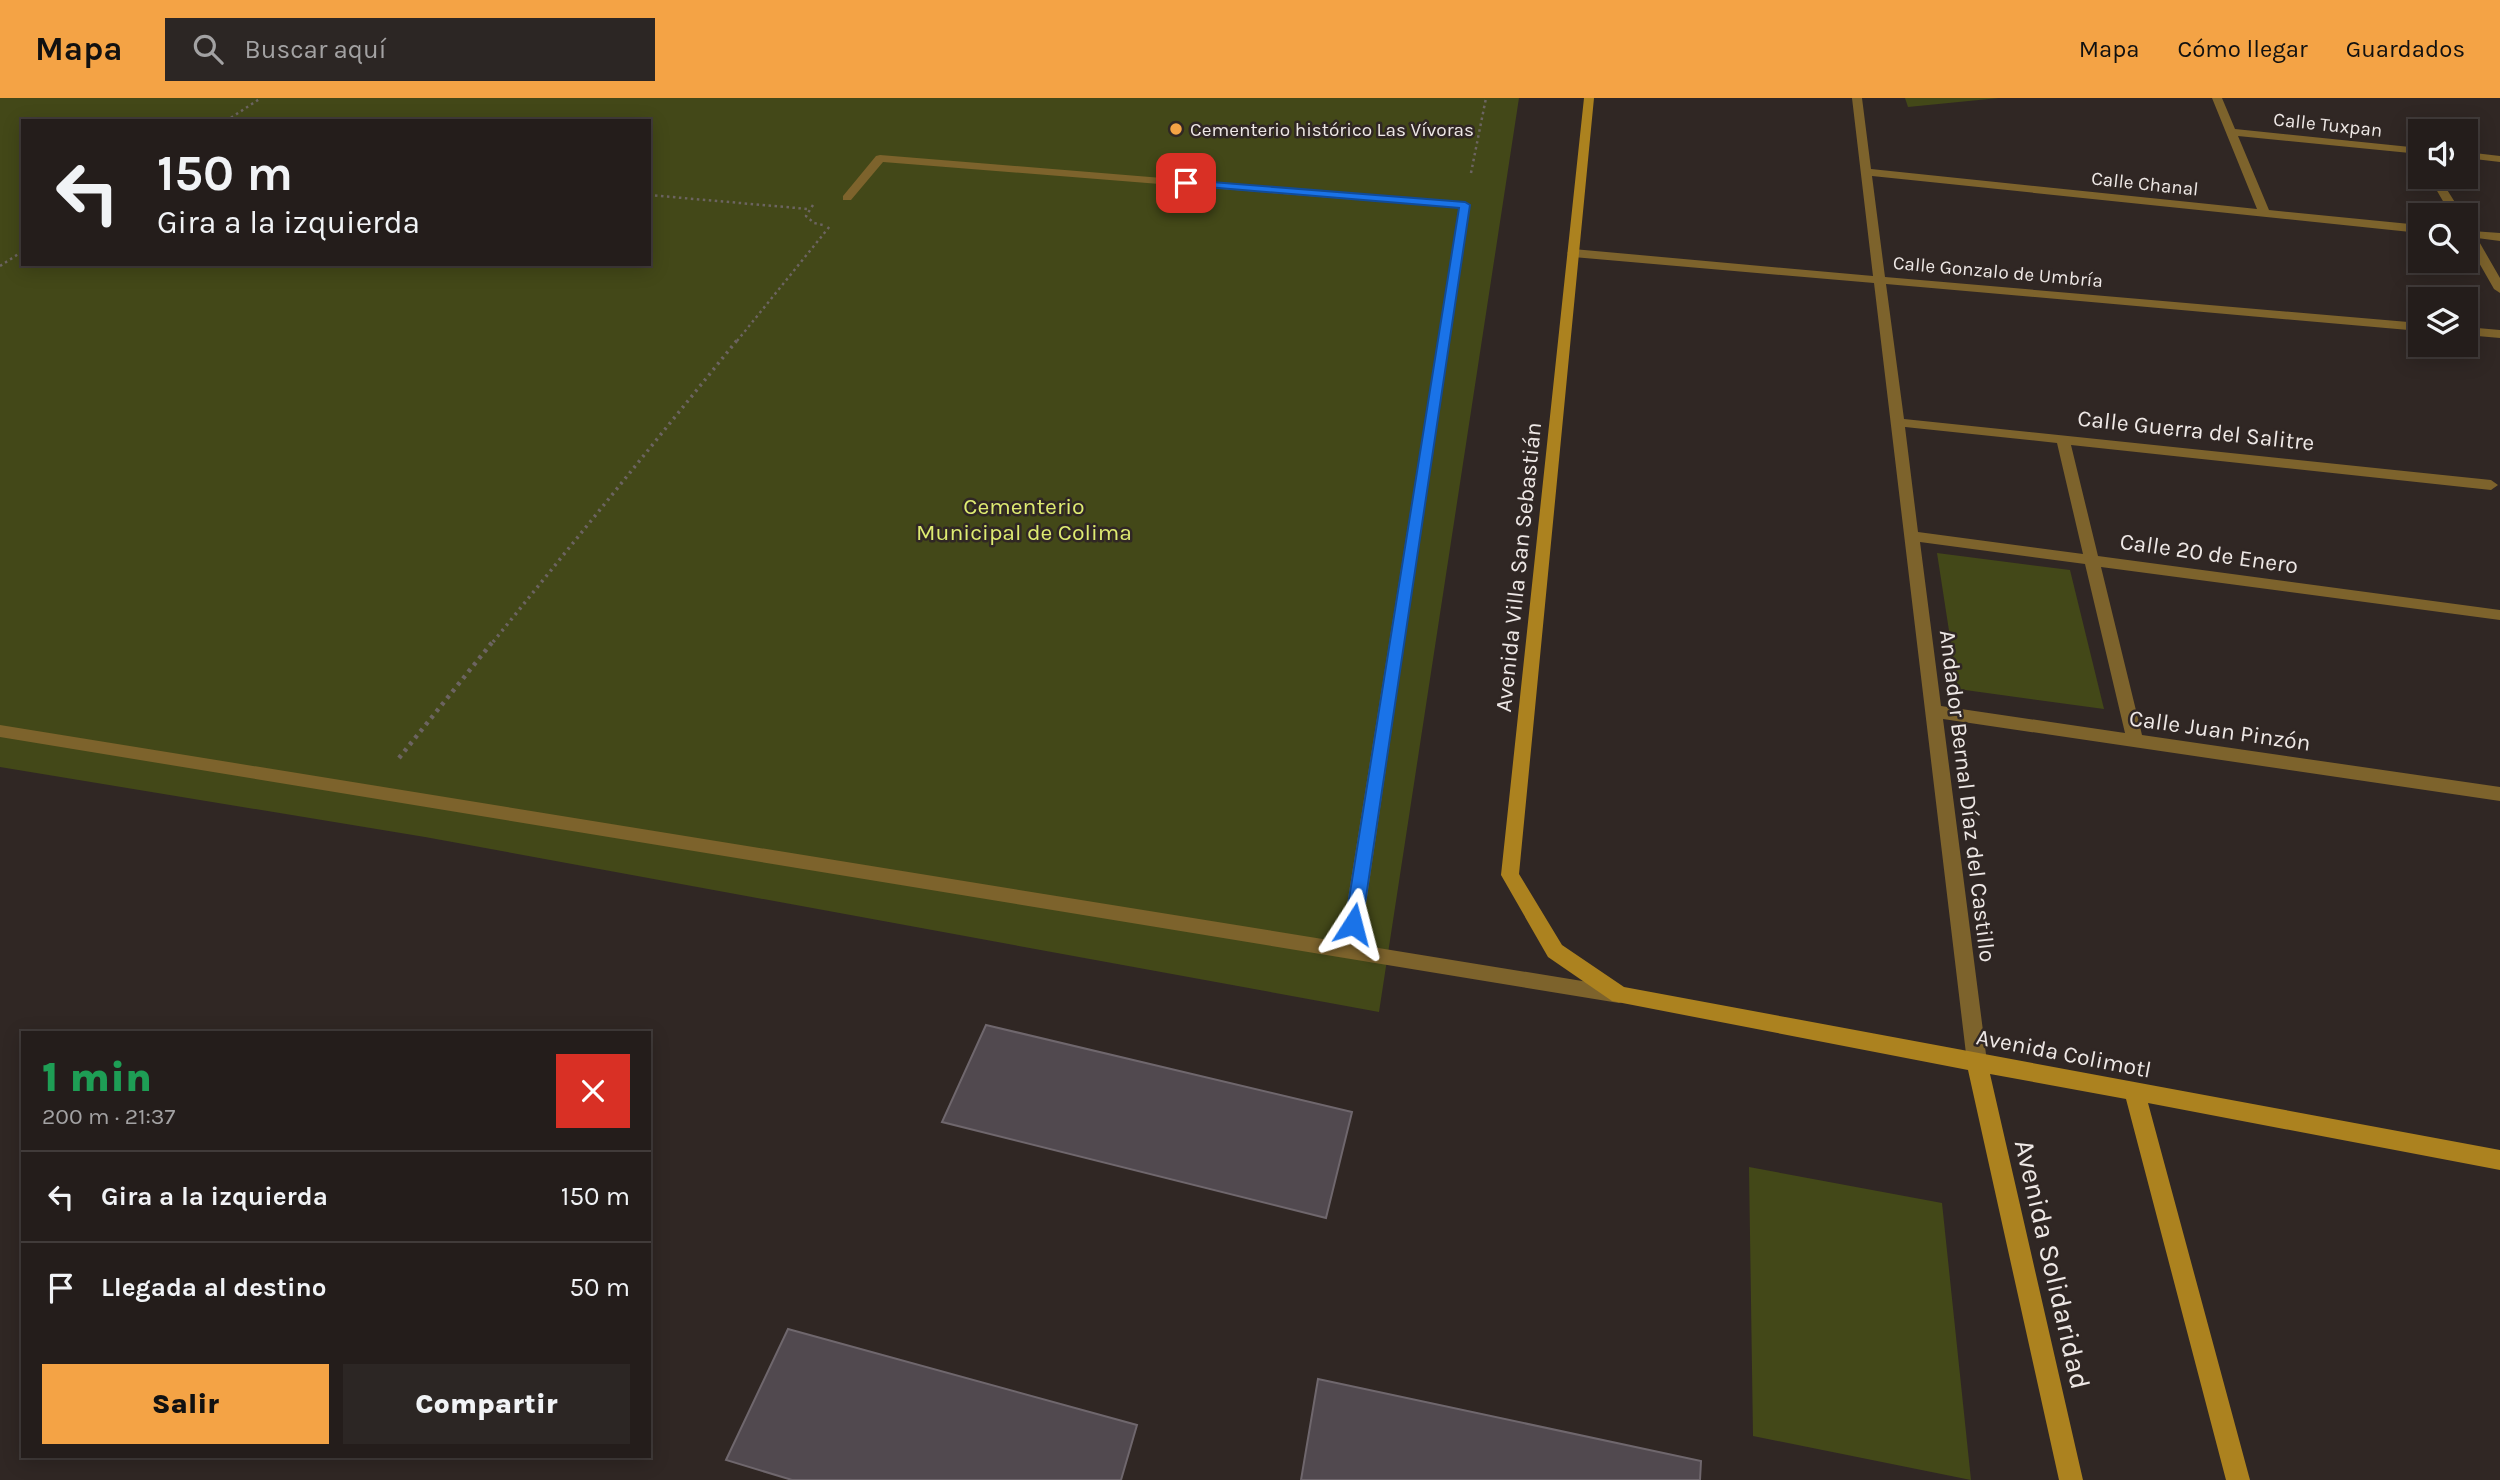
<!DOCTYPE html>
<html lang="es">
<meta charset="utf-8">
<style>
body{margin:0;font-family:Karla,sans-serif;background:#2c2624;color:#f1f3f6;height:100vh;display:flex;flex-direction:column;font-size:26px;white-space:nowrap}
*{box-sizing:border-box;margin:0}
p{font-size:23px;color:#a3a2a3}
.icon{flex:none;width:38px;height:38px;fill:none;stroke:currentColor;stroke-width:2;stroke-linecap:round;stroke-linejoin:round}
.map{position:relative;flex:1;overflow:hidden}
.sheet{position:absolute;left:21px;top:933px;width:630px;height:427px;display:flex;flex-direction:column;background:#241d1b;border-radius:0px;box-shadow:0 4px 18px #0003,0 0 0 2px #413b3a}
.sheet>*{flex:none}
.top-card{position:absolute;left:21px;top:21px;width:630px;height:147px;border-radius:0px;box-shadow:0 4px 18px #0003,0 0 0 2px #413b3a;background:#241d1b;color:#f1f3f6;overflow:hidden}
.buttons{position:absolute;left:2408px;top:21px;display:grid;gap:14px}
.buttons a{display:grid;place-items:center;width:70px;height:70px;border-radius:0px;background:#241d1b;box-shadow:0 4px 18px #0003,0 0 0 2px #413b3a;font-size:35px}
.pin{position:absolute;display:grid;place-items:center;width:60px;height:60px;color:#fff;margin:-30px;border-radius:14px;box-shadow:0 4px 10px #0006}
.me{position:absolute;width:77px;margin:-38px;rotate:9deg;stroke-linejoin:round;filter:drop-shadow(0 0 5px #0008)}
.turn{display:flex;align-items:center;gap:24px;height:147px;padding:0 21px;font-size:32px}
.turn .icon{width:91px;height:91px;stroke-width:2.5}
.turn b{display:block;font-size:49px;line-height:60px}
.round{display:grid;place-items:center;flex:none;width:74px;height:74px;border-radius:0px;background:#2c2624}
.summary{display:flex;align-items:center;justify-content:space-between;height:119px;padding:0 21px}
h1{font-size:42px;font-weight:800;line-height:52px;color:#1e9e55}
.action{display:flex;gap:14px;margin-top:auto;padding:14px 21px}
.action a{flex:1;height:80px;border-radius:0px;background:#f4a345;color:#111;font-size:28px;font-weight:800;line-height:80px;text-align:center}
.action a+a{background:#2c2624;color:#f1f3f6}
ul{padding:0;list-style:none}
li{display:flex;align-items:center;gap:21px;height:91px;padding:0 21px;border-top:2px solid #413b3a}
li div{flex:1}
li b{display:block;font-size:26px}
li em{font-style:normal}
header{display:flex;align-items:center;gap:42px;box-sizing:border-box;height:98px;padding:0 35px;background:#f4a345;color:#111}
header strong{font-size:33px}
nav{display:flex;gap:38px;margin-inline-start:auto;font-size:24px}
.search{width:490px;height:63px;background:#2c2624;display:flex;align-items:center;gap:18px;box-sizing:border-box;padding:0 24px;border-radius:0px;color:#a3a2a3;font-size:26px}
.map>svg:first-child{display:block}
.green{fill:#434818;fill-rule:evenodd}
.building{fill:#51494f;stroke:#6f676d;stroke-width:2}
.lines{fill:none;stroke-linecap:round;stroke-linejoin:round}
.path-far2{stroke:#6c6461;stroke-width:2.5;stroke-dasharray:2.5 3.5;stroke-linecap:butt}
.path-far1{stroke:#6c6461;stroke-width:3.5;stroke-dasharray:2.5 4.5;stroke-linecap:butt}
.path{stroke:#6c6461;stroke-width:4.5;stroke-dasharray:3.5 5;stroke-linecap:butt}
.lane{fill:#7d632c;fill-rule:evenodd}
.street{fill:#7d632c;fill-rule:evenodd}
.secondary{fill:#ac821f;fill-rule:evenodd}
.route{fill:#1a73e8;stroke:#114b97;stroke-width:2}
.poi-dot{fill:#f4a345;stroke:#302724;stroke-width:2.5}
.labels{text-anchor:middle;stroke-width:5;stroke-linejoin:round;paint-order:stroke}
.far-street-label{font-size:19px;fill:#eee8e6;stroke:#302724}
.far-poi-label{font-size:19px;fill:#eee8e6;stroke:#302724;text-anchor:start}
.street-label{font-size:23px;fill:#eee8e6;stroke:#302724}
.park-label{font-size:23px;fill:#deeb71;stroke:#302724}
.near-street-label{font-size:28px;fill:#eee8e6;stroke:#302724}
</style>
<header>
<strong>Mapa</strong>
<div class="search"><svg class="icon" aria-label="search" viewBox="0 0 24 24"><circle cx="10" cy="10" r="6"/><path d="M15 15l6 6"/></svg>Buscar aquí</div>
<nav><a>Mapa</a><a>Cómo llegar</a><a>Guardados</a></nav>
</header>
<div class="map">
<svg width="2500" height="1382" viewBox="0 0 2500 1382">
<rect width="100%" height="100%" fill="#302724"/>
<path class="green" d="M 0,0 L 1519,0 L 1379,914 L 425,739 L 0,669 ZM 23,23 L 649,23 L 649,166 L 23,166 Z
M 1905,0 L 1999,0 L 1908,9 Z
M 1937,455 L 2070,472 L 2104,611 L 1958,591 Z
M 1749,1069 L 1942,1105 L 1971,1382 L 1753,1338 Z"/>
<path class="building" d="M 986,927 L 1352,1014 L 1326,1120 L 942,1024 Z
M 788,1231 L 1137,1327 L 1121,1382 L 792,1382 L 726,1362 Z
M 1318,1281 L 1701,1363 L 1700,1382 L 1301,1382 Z"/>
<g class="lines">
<path class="path-far2" d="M 226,23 L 261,0
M 1471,75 L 1486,0
M 649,97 L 808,111
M 813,107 L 806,118 L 814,125 L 823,127
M 0,168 L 23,153
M 737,243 L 830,128"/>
<path class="path-far1" d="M 493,544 L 738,241"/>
<path class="path" d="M 399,660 L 494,542"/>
<path class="lane" d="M 880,57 L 1469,105 L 1360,847 L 1619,889 L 1626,891 L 1629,897 L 1626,903 L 1619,905 L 0,639 L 0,627 L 1341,844 L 1459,110 L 883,64 L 851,102 L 843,102 L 843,98 L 876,58 Z"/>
<path class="street" d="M 1852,0 L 1862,0 L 1871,71 L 2257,111 L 2212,0 L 2222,0 L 2235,31 L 2420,50 L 2420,56 L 2238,38 L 2269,112 L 2420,127 L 2420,135 L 1872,78 L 1885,179 L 2420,225 L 2420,233 L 1886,186 L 1904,321 L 2491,382 L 2498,387 L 2491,392 L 2071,347 L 2098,458 L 2500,512 L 2500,522 L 2101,469 L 2142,637 L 2500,689 L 2500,703 L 1943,621 L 1987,964 L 1984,970 L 1977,973 L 1970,970 L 1967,964 L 1874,185 L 1573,159 L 1567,155 L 1573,151 L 1873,178 ZM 1905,329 L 2057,345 L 2083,456 L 1918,434 ZM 1920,444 L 2085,466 L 2125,635 L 1941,608 Z
M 2466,54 L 2500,58 L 2500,64 L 2466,60 Z
M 2429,79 L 2439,79 L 2463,117 L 2451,117 Z
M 2466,128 L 2472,133 L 2500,135 L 2500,143 L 2477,140 L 2500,180 L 2500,195 L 2494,191 L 2466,142 Z
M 2466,229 L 2500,232 L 2500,240 L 2466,237 Z"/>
<path class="secondary" d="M 1584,0 L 1594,0 L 1519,776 L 1562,847 L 1624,889 L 2500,1052 L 2500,1072 L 2148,1005 L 2250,1382 L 2226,1382 L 2126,1001 L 1990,976 L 2083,1382 L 2059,1382 L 1968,972 L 1612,903 L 1548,859 L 1501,777 Z"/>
</g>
<path class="route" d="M 1186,82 L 1465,104 L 1470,107 L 1362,826 L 1359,831 L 1347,831 L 1345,826 L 1459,110 L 1183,87 L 1183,83 Z"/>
<circle class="poi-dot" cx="1176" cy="31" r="7"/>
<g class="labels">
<g class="far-street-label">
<text transform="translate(2328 26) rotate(6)" y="7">Calle Tuxpan</text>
<text transform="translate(2145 85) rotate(6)" y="7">Calle Chanal</text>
<text transform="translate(1998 173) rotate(5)" y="7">Calle Gonzalo de Umbría</text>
</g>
<g class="far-poi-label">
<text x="1190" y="38">Cementerio histórico Las Vívoras</text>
</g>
<g class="street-label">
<text transform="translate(2196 332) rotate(6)" y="8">Calle Guerra del Salitre</text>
<text transform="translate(2209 455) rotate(8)" y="8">Calle 20 de Enero</text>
<text transform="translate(1518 469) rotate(-84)" y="8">Avenida Villa San Sebastián</text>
<text transform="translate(2220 632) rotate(8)" y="8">Calle Juan Pinzón</text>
<text transform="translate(1968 698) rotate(83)" y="8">Andador Bernal Díaz del Castillo</text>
<text transform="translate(2064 955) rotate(11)" y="8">Avenida Colimotl</text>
</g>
<g class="park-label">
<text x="1024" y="416">Cementerio<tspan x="1024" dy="26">Municipal de Colima</tspan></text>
</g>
<g class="near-street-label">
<text transform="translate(2053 1166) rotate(77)" y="10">Avenida Solidaridad</text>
</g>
</g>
</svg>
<div class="buttons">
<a><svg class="icon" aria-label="sound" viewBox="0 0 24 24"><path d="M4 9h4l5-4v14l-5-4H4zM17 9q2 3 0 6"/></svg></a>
<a><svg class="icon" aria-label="search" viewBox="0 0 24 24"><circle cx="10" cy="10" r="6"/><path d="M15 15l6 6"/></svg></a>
<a><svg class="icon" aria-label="layers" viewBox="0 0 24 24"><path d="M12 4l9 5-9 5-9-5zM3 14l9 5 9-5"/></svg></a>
</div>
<div class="pin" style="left:1186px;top:85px;background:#d93025"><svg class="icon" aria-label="arrive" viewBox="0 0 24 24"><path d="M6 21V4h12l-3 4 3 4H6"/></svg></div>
<svg class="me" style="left:1353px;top:826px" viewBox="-20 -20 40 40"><path d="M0-17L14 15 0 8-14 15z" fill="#1a73e8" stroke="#fff" stroke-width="4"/></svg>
<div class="top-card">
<div class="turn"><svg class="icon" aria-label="left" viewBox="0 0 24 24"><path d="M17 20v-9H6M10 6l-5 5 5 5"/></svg><div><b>150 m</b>Gira a la izquierda</div></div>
</div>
<section class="sheet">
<div class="summary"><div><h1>1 min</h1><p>200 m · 21:37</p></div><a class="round" style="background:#d93025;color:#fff"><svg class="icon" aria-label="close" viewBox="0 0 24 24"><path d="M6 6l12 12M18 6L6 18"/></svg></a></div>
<ul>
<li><svg class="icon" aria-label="left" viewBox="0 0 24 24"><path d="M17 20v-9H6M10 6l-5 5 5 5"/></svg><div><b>Gira a la izquierda</b></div><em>150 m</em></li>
<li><svg class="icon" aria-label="arrive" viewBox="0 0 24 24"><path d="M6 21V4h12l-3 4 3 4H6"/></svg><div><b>Llegada al destino</b></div><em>50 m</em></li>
</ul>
<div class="action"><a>Salir</a><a>Compartir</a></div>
</section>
</div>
